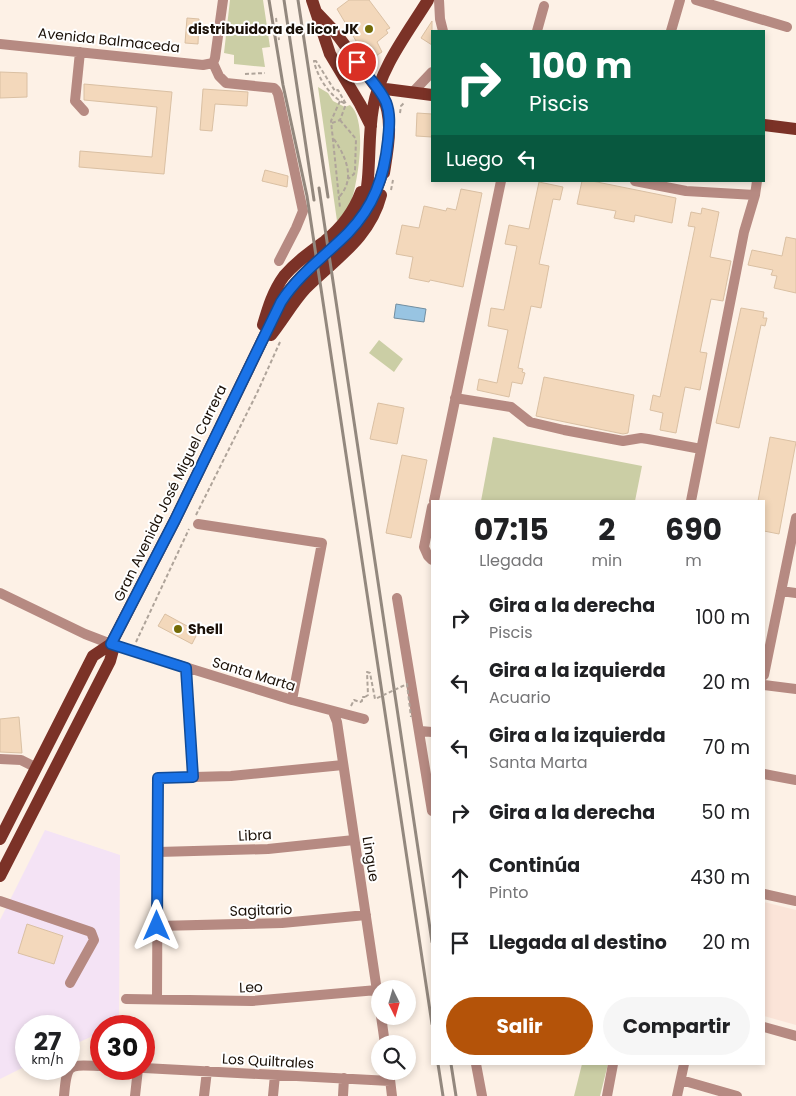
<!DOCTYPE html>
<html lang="es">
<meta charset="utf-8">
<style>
body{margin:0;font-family:Poppins,sans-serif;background:#f6f6f6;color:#202124;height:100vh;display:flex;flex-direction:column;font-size:19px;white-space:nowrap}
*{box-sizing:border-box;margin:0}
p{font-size:16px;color:#757577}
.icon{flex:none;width:28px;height:28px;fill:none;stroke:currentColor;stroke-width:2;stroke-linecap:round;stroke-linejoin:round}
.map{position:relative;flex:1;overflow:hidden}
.sheet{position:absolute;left:431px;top:500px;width:334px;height:565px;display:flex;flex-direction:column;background:#fff;border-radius:0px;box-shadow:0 2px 8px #0003}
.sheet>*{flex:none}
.hud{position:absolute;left:431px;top:30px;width:334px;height:152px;border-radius:0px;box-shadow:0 2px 8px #0003;background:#0b6e4f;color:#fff;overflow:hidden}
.needle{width:32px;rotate:175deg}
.fabs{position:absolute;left:371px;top:980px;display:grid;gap:10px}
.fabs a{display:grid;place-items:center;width:45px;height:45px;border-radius:50%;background:#fff;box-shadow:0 2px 8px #0003;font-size:25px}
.speed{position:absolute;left:15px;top:1015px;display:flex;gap:10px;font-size:25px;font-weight:700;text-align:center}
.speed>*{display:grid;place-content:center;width:65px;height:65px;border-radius:50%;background:#fff;box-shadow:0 2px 8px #0003;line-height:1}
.speed small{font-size:12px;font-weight:400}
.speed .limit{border:8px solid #d22;background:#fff;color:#111}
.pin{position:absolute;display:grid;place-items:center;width:42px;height:42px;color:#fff;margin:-21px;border:2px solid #fff;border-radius:50%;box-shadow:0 1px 5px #0007}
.me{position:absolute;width:55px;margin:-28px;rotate:0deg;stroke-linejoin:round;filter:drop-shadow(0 0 4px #0008)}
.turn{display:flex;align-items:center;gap:18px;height:105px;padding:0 15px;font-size:22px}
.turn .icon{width:65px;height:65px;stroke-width:2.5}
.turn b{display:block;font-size:35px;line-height:42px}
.then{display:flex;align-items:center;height:48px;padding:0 15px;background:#0003;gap:10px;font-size:19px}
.eta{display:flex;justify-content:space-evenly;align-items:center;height:85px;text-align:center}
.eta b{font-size:30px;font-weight:700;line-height:35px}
.primary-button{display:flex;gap:10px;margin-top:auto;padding:10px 15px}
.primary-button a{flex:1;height:58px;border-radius:30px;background:#b45309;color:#fff;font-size:20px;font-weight:700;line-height:58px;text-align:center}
.primary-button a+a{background:#f6f6f6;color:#202124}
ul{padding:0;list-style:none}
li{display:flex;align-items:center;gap:15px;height:65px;padding:0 15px}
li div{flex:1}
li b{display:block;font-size:19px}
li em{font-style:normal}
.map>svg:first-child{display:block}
.industrial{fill:#f4e3f5}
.education{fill:#fbe4d8}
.green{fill:#cbcea5}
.water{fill:#98c4e2;stroke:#728ea0}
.building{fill:#f3d8bb;stroke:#dac0a3}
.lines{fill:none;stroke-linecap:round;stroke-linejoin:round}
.path{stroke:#afa49a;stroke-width:2;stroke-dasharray:4 2.5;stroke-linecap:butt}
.minor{stroke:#b68a82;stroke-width:10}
.major{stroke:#7b3227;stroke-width:12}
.rail{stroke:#93887e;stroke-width:3}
.path-bridge{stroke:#afa49a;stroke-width:2;stroke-dasharray:4 2.5;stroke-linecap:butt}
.route-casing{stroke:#114b97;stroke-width:12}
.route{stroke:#1a73e8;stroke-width:9}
.poi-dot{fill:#746c08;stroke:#fff;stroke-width:2}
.labels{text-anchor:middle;stroke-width:4;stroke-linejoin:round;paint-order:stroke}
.poi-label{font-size:14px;font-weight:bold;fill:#1a1007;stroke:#fff;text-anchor:end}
.street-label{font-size:14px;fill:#1a1007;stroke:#fff}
</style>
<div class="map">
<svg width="796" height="1096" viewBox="0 0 796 1096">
<rect width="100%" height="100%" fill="#fdf1e6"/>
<path class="industrial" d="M 45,830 L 120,855 L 119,1026 L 101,1026 L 101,1032 L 69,1047 L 69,1026 L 26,1026 L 26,1066 L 0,1079 L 0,920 Z"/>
<path class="education" d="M 764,902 L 796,910 L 796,1025 L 764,1016 Z"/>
<path class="green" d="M 230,0 L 263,0 L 270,47 L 262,48 L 265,67 L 234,64 L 234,55 L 224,53 Z
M 318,87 L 328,93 L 333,101 L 345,107 L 350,105 C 368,120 358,181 351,202 C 348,210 343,215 337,221 Z
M 379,340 L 403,359 L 394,372 L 369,353 Z
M 493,437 L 642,466 L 635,501 L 481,501 Z
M 582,1064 L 608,1064 L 600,1096 L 574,1096 Z"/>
<path class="water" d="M 396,304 L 426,309 L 424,322 L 394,318 Z"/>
<path class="building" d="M 349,0 L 369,0 L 390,28 L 386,30 L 388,33 L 377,42 L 382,52 L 368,61 L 337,9 Z
M 187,18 L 199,19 L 198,44 L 185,43 Z
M 432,21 L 432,45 L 421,38 Z
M 0,72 L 27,73 L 27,97 L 0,98 Z
M 84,84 L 172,92 L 164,174 L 79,167 L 80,151 L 152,157 L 157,107 L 84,100 Z
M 203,89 L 248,92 L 247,106 L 215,104 L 212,131 L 200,130 Z
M 417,113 L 432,114 L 432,137 L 416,136 Z
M 265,170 L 288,176 L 287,187 L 262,181 Z
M 582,181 L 592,181 L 676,198 L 672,223 L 635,215 L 634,222 L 614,218 L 616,211 L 577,204 Z
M 539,182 L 563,187 L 560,200 L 553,199 L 539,264 L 549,266 L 541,308 L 531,306 L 518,368 L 523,369 L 522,372 L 525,373 L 522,384 L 512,382 L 509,397 L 477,390 L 479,379 L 497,383 L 508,330 L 488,326 L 491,308 L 504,310 L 517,246 L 505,244 L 509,225 L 529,229 Z
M 461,189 L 482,193 L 463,287 L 430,280 L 429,282 L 409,278 L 413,257 L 396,254 L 402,225 L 419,228 L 424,206 L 446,211 L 447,208 L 456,210 Z
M 702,208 L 719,212 L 710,257 L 731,261 L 723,301 L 711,299 L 700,352 L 707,353 L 700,390 L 685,387 L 676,433 L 660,430 L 663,413 L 650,410 L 653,395 L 660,397 L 695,227 L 688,226 L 691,212 L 701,214 Z
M 786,237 L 796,239 L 796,293 L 774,288 L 777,276 L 771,275 L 773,270 L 748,265 L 752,250 L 782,256 Z
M 741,308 L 764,312 L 763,318 L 767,318 L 765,326 L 761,325 L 739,428 L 716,423 Z
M 544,377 L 634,395 L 628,433 L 623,434 L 536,416 Z
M 378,403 L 404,408 L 397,444 L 370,439 Z
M 770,437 L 796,442 L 779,534 L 764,531 L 764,501 L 758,501 Z
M 402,455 L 427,460 L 411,538 L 386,533 Z
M 165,614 L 198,632 L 192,644 L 158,626 Z
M 19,717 L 22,753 L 0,752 L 0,719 Z
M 27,924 L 63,936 L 54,964 L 18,953 Z"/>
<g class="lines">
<path class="path" d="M 276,18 L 279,40
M 314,61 L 316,61 L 335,91 L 338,90 L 346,104 C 331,98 317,77 314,61 Z
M 245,74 L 265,73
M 340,101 L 331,121 L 340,208
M 400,113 L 401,106 L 405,102
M 340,120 L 356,139 L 355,170 L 354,174 L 348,179
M 332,123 L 340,120 L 346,104
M 334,139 C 346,157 356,179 339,197
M 391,190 L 393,180
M 196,515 L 257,393 L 280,342
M 136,642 L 189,529
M 351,706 L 354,700 L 360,702 L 362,701 L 362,697 L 365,697"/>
<path class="minor" d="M 439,0 L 440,19 L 443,31
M 696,0 L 787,27
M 537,31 L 544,6
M 671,31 L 680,0
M 0,44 L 203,65 L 213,63
M 80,52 L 75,101 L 84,111
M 213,63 L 219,76 L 226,83 L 274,88 L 276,90 L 278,94 L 303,211 L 296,228 L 279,261
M 213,63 L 215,58 L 223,0
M 412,93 L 432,72
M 635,181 L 686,191 L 755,195
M 455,398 L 511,407 L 530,422 L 564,430 L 623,441 L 641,438 L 648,439 L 701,449
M 434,501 L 501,181
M 691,501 L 744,232 L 755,195 L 757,181
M 432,507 L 424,547 L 428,556 L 432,560
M 198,524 L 322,543 L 292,700
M 781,591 L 796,593
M 0,593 L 85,634 L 111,644 L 292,700 L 364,719
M 397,598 L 432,811
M 186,668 L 193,777
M 764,675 L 796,518
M 764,685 L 796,689
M 333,712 L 337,722 L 380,1011
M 420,731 L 432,732
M 0,759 L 21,760 L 35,767
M 764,774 L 796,780
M 158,852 L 268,849 L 354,840
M 764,894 L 796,901
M 0,901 L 91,932 L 94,940 L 70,983
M 157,926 L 282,923 L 366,915
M 126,999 L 252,1001 L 377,990
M 157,999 L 158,778 L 231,776 L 343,765
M 381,1016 L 385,1044
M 764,1027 L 796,1036
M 476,1064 L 482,1096
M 144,1068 L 390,1081
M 389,1071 L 392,1096
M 681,1080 L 737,1096
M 64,1096 C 67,1062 68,1065 101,1066
M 135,1096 L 138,1069
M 204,1096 L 207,1071
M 273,1096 L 275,1075
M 343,1096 L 344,1078
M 607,1096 L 613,1064
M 677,1096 L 684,1064"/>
<path class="major" d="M 312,0 L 330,54 L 360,104 L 371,126
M 317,13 L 335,32 L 382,95 C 394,119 388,148 384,173
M 378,88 L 432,95
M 764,125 L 796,129
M 363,207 C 372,175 367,141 373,108 C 380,68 407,34 428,0
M 263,325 C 268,308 273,291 284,276 C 296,262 310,252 325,241 C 341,228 354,211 361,192
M 271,335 C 283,320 293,302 306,288 C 335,259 370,238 381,195
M 0,839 L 93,656 L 111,644 L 175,520 L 281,302 C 299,273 326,256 348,232 C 367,213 378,190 385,165
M 0,876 L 110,661 L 113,650 L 111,644"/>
<path class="rail" d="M 269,0 L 283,85 L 307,196 L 432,1024
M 284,0 L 314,200
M 298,0 L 328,197
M 319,188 L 432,942
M 438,1064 L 443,1096
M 451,1064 L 456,1096"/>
<path class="path-bridge" d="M 365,697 L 368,695 L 367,672 L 370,673 L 375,699 L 407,684 L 411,717"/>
</g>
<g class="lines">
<g class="route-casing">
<path id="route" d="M 157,926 L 158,778 L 193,777 L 186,668 L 111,644 L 175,520 L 281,302 C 299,274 325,256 348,233 C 374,206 384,178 388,140 C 389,128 391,115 386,102 C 380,88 366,75 357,62"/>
</g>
<use href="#route" class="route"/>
</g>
<g class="poi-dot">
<circle cx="369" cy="29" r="5"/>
<circle cx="178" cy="629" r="5"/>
</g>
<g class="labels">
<g class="poi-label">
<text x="359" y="34">distribuidora de licor JK</text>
<text x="188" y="634" text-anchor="start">Shell</text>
</g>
<g class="street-label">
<text transform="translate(109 40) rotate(6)" y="5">Avenida Balmaceda</text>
<text transform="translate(170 493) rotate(-64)" y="5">Gran Avenida José Miguel Carrera</text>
<text transform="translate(254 674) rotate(17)" y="5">Santa Marta</text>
<text transform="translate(255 835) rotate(-3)" y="5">Libra</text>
<text transform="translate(371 859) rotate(81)" y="5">Lingue</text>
<text transform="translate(261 910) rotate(-2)" y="5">Sagitario</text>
<text transform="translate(251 987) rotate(-2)" y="5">Leo</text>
<text transform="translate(268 1061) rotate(3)" y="5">Los Quiltrales</text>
</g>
</g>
</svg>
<div class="fabs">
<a><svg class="needle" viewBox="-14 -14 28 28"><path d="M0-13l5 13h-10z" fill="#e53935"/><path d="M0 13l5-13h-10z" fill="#757577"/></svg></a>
<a><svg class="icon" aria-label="search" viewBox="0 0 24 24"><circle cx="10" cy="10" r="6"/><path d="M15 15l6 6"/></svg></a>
</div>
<div class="speed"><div>27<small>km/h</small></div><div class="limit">30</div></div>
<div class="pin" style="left:357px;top:62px;background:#d93025"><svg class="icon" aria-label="arrive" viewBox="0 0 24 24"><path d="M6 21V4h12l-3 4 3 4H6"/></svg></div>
<svg class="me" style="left:157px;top:926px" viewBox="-20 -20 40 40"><path d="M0-17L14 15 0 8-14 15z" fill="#1a73e8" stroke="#fff" stroke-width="4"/></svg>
<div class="hud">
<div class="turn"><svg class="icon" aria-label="right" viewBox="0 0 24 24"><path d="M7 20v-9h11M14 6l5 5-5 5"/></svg><div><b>100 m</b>Piscis</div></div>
<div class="then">Luego<svg class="icon" aria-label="left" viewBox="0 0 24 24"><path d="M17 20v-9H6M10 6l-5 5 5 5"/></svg></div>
</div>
<section class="sheet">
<div class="eta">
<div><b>07:15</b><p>Llegada</p></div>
<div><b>2</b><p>min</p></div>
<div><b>690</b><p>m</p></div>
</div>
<ul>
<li><svg class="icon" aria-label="right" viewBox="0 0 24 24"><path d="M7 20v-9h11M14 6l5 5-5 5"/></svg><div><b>Gira a la derecha</b><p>Piscis</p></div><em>100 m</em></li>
<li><svg class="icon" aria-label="left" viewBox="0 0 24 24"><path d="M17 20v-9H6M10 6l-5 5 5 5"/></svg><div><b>Gira a la izquierda</b><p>Acuario</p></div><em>20 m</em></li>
<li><svg class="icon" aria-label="left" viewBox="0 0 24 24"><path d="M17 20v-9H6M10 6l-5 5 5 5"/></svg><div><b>Gira a la izquierda</b><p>Santa Marta</p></div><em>70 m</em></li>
<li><svg class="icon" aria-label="right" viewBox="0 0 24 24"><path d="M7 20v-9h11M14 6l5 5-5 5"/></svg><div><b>Gira a la derecha</b></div><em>50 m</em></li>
<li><svg class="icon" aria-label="ahead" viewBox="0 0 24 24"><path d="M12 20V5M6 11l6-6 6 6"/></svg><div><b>Continúa</b><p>Pinto</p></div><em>430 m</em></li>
<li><svg class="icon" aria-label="arrive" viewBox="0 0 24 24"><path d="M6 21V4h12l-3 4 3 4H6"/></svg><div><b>Llegada al destino</b></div><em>20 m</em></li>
</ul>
<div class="primary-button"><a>Salir</a><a>Compartir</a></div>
</section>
</div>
